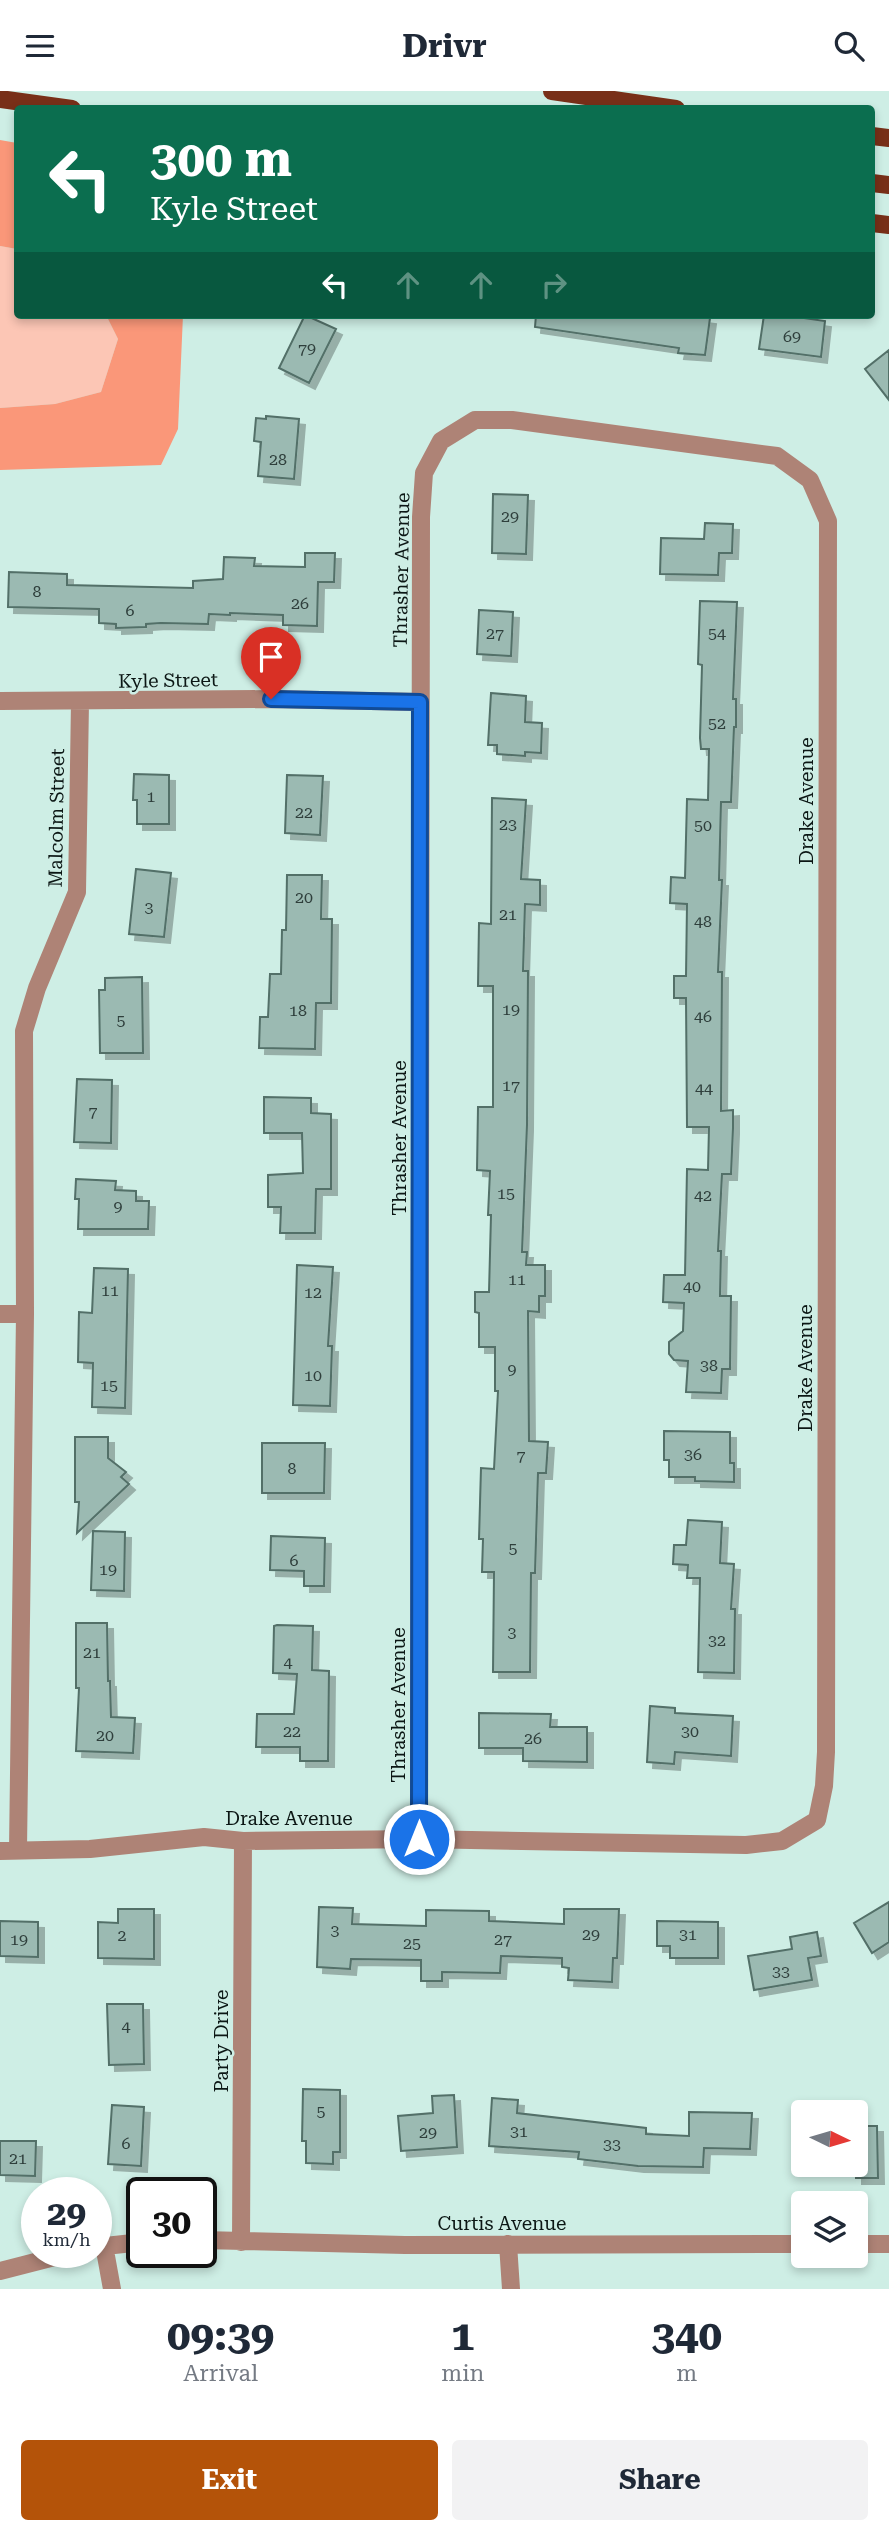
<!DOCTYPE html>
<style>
body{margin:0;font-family:"Roboto Serif",serif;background:#f2f2f3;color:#1f2937;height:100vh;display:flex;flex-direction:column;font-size:26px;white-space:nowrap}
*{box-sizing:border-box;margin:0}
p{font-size:23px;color:#747a83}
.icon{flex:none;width:38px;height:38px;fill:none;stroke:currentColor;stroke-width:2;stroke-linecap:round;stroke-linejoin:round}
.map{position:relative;height:2198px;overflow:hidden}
.drawer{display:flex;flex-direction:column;background:#fff;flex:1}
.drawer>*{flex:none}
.guide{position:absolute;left:14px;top:14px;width:861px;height:214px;border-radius:7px;box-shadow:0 4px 10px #0003;background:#0b6e4f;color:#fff;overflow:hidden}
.needle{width:46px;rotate:95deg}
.fabs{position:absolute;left:791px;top:2009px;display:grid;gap:14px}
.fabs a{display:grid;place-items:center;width:77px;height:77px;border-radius:7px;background:#fff;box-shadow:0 4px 10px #0003;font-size:35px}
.speed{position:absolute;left:21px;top:2086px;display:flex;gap:14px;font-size:35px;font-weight:700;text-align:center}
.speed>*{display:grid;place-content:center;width:91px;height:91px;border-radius:50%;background:#fff;box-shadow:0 4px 10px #0003;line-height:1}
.speed small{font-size:18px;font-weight:400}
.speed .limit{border:4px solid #111;border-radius:10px;background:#fff;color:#111}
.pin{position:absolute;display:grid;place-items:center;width:60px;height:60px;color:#fff;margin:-72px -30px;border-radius:50% 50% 50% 0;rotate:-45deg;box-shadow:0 0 7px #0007}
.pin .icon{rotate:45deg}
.me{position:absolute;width:77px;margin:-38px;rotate:0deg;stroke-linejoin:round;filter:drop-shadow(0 0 5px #0008)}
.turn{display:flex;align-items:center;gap:24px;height:147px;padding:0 21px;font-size:32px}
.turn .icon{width:91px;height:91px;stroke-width:2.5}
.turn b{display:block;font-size:49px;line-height:60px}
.lanes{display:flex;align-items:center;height:66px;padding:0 21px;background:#0003;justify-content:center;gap:35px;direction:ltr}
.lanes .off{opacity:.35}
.eta{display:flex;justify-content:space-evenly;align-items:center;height:119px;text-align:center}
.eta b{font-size:42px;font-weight:700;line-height:49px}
.primary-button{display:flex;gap:14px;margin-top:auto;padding:14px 21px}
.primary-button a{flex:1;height:80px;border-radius:7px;background:#b45309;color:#fff;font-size:28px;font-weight:700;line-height:80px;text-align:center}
.primary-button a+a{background:#f2f2f3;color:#1f2937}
header{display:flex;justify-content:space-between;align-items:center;height:91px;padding:0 21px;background:#fff;font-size:32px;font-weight:700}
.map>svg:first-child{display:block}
.green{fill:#fcc6b5}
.forest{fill:#fa9779}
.building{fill:#9bbab2;stroke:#526f68;stroke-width:2;filter:url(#shadow)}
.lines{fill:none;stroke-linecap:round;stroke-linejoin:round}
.minor{stroke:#ae8376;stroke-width:18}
.primary{stroke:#782f18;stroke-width:18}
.route-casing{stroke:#114b97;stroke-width:18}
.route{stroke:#1a73e8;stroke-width:12}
.labels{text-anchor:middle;stroke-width:5;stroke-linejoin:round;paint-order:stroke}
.number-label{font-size:16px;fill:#2f3f3c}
.street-label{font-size:19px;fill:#0b1614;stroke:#ceeee5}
</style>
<header><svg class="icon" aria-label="menu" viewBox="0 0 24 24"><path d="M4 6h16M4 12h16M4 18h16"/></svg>Drivr<svg class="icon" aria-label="search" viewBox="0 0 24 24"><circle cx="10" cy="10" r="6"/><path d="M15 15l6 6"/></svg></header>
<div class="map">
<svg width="889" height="2198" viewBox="0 0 889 2198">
<defs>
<filter id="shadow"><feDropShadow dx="6" dy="6" stdDeviation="0" flood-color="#0004"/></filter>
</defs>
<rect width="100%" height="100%" fill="#ceeee5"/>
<path class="green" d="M 0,155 L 17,158 L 18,224 L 106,224 L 118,248 L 101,301 L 55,313 L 0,317 Z"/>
<path class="forest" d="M 0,49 L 17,52 L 17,158 L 0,155 Z
M 106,224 L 183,224 L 178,338 L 161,374 L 0,379 L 0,317 L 55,313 L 101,301 L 118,248 Z"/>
<path class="building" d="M 305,224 L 336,238 L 309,292 L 279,277 Z
M 536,224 L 686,224 L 710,227 L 705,264 L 678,262 L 679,257 L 535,236 Z
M 764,224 L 783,224 L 825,230 L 821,266 L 759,258 Z
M 889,259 L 889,309 L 865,278 Z
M 266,325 L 299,328 L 294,388 L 258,385 L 261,351 L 254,350 L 256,327 L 266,328 Z
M 493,403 L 528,404 L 526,463 L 492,462 Z
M 705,432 L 733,433 L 732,462 L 719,462 L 718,484 L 660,483 L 661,447 L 704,448 Z
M 305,462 L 335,462 L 334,491 L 318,491 L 317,535 L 283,534 L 283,524 L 230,522 L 230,524 L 209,523 L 208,533 L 161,532 L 146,533 L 146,536 L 116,537 L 116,533 L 99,532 L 99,518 L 8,516 L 9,481 L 67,483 L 67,494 L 193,497 L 193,490 L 223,488 L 224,466 L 255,467 L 254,475 L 305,476 Z
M 700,510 L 737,511 L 733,608 L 736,608 L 736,636 L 734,636 L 731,711 L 721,711 L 719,789 L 722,789 L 718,881 L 722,881 L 721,1020 L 733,1019 L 733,1037 L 731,1083 L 722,1083 L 718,1160 L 721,1160 L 720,1205 L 731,1205 L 730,1278 L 722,1278 L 721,1302 L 686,1301 L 688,1270 L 674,1269 L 669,1263 L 669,1251 L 683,1240 L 684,1212 L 663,1211 L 664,1184 L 685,1184 L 687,1078 L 708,1079 L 709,1036 L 687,1036 L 686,907 L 674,907 L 674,885 L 686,885 L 687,813 L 670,812 L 671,786 L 685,787 L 687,708 L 708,709 L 709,658 L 701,658 L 700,647 L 702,574 L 698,573 Z
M 479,519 L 513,521 L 511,565 L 477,563 Z
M 491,602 L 526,605 L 525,631 L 542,632 L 541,662 L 525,661 L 525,665 L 497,663 L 497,654 L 488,654 Z
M 134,683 L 169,684 L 169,733 L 137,733 L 137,709 L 133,709 Z
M 287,684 L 323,685 L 320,744 L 285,742 Z
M 492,707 L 526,709 L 521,788 L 540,789 L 540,814 L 525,813 L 523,880 L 528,880 L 527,1034 L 522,1161 L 527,1161 L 526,1174 L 545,1174 L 545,1205 L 539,1205 L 539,1221 L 528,1220 L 529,1350 L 548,1351 L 546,1382 L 538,1382 L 535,1482 L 531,1482 L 530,1581 L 493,1581 L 494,1481 L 482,1481 L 483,1448 L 479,1448 L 481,1377 L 494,1378 L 498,1300 L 495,1300 L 495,1256 L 479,1256 L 479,1222 L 475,1221 L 475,1201 L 489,1201 L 491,1124 L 488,1124 L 490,1080 L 477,1079 L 478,1016 L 493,1016 L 493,895 L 478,895 L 479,832 L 491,833 Z
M 136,778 L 171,782 L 164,846 L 129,843 Z
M 287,784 L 322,784 L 321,828 L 332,828 L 331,912 L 316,912 L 315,958 L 259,957 L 260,926 L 268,926 L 270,883 L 281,883 L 282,839 L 286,839 Z
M 142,886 L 143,962 L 100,962 L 99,899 L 105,899 L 105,887 Z
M 77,988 L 112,989 L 111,1052 L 74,1051 Z
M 264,1006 L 311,1007 L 311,1022 L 331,1023 L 331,1098 L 316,1098 L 315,1142 L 280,1142 L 281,1116 L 268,1116 L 268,1084 L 303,1082 L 302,1042 L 264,1042 Z
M 76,1088 L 116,1090 L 115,1099 L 136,1100 L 136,1110 L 149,1110 L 148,1138 L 78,1138 L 79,1108 L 75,1108 Z
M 297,1174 L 333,1176 L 328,1255 L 332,1255 L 330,1315 L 293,1314 Z
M 94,1177 L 128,1178 L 125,1317 L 92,1316 L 93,1272 L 78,1271 L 79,1221 L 92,1222 Z
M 664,1340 L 730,1341 L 730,1372 L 734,1372 L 734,1391 L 695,1390 L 695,1386 L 669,1386 L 669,1369 L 664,1369 Z
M 75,1346 L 108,1346 L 108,1367 L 126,1381 L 121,1386 L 129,1393 L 77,1442 L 79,1411 L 75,1411 Z
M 262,1352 L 325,1352 L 324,1402 L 262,1402 Z
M 688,1429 L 722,1431 L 720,1472 L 734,1473 L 731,1518 L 735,1518 L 734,1582 L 698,1581 L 700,1487 L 687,1487 L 688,1474 L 673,1473 L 674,1454 L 686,1454 Z
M 93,1440 L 125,1441 L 124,1500 L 91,1499 Z
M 271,1445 L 325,1447 L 324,1495 L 304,1495 L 304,1480 L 270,1479 Z
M 76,1532 L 107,1532 L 108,1590 L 110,1590 L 111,1626 L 135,1627 L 133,1662 L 76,1660 L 79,1597 L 76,1597 Z
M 277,1534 L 313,1535 L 312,1579 L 329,1580 L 328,1670 L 300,1670 L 300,1656 L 256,1656 L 257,1623 L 294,1623 L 297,1583 L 273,1582 L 274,1535 Z
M 650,1615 L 675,1617 L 675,1622 L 733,1625 L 731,1665 L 675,1661 L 674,1673 L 647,1671 Z
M 479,1622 L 551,1623 L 550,1636 L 587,1636 L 587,1671 L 523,1670 L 523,1657 L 479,1657 Z
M 889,1811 L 889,1851 L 872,1862 L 854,1832 Z
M 319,1816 L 353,1817 L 352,1833 L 426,1835 L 426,1819 L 489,1820 L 489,1830 L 564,1833 L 564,1818 L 619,1818 L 617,1867 L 613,1867 L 612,1891 L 568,1889 L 569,1877 L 562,1876 L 562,1867 L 501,1865 L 500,1882 L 442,1881 L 442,1890 L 421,1890 L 421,1869 L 351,1868 L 350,1878 L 317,1876 Z
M 118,1818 L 154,1818 L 154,1868 L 98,1867 L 98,1831 L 118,1832 Z
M 0,1830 L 38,1831 L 38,1866 L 0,1865 Z
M 657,1830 L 718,1831 L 718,1867 L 670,1867 L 670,1855 L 657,1855 Z
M 817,1841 L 821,1865 L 808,1867 L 812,1889 L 754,1899 L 748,1865 L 792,1858 L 790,1846 Z
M 107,1913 L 143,1913 L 144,1973 L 109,1974 Z
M 303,1998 L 340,1999 L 340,2061 L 333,2061 L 333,2073 L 306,2072 L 306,2050 L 302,2050 Z
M 454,2004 L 457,2056 L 401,2060 L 398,2025 L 433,2022 L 432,2005 Z
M 492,2007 L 518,2009 L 517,2022 L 646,2037 L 646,2043 L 689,2045 L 689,2021 L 752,2022 L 750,2058 L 704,2057 L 703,2076 L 638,2075 L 578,2068 L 579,2061 L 489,2055 Z
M 112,2014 L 144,2016 L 141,2075 L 108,2073 Z
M 856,2035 L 877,2035 L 878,2087 L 856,2087 Z
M 0,2050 L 36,2050 L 35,2085 L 0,2084 Z"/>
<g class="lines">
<path class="minor" d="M 0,610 L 271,608 L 420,611
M 0,1223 L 25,1223
M 18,1759 L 25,1223 L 24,940 L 37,897 L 77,801 L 80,611
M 0,1760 L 90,1758 L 204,1746 L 243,1750 L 419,1748 L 746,1754 L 782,1750 L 817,1729 L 824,1695 L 826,1661 L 828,430 L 810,389 L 777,365 L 512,329 L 475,329 L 441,350 L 424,382 L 421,426 L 419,1748
M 201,2149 L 405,2154 L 803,2153
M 241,2151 L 243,1750
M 508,2153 L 511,2198
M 856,2153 L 889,2153
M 104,2154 L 112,2198
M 96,2156 L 142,2151
M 0,2180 L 74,2161"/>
<path class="primary" d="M 552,0 L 676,18
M 0,8 L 72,18
M 872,45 L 889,47
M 872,92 L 889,94
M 872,132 L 889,134"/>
</g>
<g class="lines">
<g class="route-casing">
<path id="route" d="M 271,608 L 420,611 L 419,1748"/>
</g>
<use href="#route" class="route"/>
</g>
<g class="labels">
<g class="number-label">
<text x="792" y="251">69</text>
<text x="307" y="263">79</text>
<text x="278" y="374">28</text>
<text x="510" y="431">29</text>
<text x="37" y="506">8</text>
<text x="300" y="518">26</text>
<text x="130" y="525">6</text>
<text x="495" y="548">27</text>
<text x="717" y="548">54</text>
<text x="717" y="638">52</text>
<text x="151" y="711">1</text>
<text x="304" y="727">22</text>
<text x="508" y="739">23</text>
<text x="703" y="740">50</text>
<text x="304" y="812">20</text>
<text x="149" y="822">3</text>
<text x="508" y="829">21</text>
<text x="703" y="836">48</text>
<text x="511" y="924">19</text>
<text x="298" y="925">18</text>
<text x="703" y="931">46</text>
<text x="121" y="935">5</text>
<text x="511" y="1000">17</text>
<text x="704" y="1003">44</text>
<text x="93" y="1026">7</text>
<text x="506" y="1108">15</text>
<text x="703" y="1110">42</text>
<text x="118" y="1121">9</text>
<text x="517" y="1194">11</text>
<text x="692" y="1201">40</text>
<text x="110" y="1205">11</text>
<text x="313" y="1207">12</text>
<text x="709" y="1280">38</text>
<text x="512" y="1284">9</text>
<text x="313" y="1290">10</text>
<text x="109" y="1300">15</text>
<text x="693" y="1369">36</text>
<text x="521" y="1370">7</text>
<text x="292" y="1383">8</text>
<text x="513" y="1463">5</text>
<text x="294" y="1475">6</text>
<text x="108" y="1484">19</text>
<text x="512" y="1547">3</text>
<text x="717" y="1555">32</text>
<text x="92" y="1567">21</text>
<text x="288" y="1577">4</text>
<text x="292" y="1646">22</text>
<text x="690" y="1646">30</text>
<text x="105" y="1650">20</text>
<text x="533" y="1653">26</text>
<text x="335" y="1845">3</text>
<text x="591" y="1849">29</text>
<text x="688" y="1849">31</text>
<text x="122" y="1850">2</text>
<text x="19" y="1854">19</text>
<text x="503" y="1854">27</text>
<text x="412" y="1858">25</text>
<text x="781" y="1886">33</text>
<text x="126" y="1941">4</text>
<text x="321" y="2026">5</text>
<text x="519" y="2046">31</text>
<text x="428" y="2047">29</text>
<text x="126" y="2058">6</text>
<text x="612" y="2059">33</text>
<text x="18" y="2073">21</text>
</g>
<g class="street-label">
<text transform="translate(401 479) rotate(-89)" y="7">Thrasher Avenue</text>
<text transform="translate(168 589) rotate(-1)" y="7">Kyle Street</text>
<text transform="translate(806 710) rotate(-90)" y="7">Drake Avenue</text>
<text transform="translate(56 727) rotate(-89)" y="7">Malcolm Street</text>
<text transform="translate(399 1047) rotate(-90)" y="7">Thrasher Avenue</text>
<text transform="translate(805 1277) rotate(-90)" y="7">Drake Avenue</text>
<text transform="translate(398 1614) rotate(-90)" y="7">Thrasher Avenue</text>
<text x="289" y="1734">Drake Avenue</text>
<text transform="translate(221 1950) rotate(-90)" y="7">Party Drive</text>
<text x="502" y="2139">Curtis Avenue</text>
</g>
</g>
</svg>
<div class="fabs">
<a><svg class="needle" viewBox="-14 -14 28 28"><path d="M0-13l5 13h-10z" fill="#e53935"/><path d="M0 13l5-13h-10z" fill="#747a83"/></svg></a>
<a><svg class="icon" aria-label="layers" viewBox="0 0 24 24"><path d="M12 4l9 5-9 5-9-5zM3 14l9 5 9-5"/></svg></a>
</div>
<div class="speed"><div>29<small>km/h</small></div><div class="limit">30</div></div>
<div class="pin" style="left:271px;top:608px;background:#d93025"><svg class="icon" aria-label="arrive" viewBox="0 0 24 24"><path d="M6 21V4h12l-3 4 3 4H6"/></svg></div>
<svg class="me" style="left:419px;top:1748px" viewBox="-20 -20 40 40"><circle r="17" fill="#1a73e8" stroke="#fff" stroke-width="3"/><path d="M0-11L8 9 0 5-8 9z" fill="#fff"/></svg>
<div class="guide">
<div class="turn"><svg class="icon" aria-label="left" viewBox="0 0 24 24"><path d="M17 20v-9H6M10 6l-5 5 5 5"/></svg><div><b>300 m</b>Kyle Street</div></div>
<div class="lanes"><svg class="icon" aria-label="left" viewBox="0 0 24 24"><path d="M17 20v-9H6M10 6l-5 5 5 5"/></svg><svg class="icon off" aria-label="ahead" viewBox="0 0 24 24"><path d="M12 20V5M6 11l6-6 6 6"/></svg><svg class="icon off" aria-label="ahead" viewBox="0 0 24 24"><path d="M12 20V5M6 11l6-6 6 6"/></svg><svg class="icon off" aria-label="right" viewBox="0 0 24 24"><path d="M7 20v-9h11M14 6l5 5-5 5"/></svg></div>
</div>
</div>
<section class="drawer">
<div class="eta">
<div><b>09:39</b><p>Arrival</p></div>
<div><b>1</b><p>min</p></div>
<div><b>340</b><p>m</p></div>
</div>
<div class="primary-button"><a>Exit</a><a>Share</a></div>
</section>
